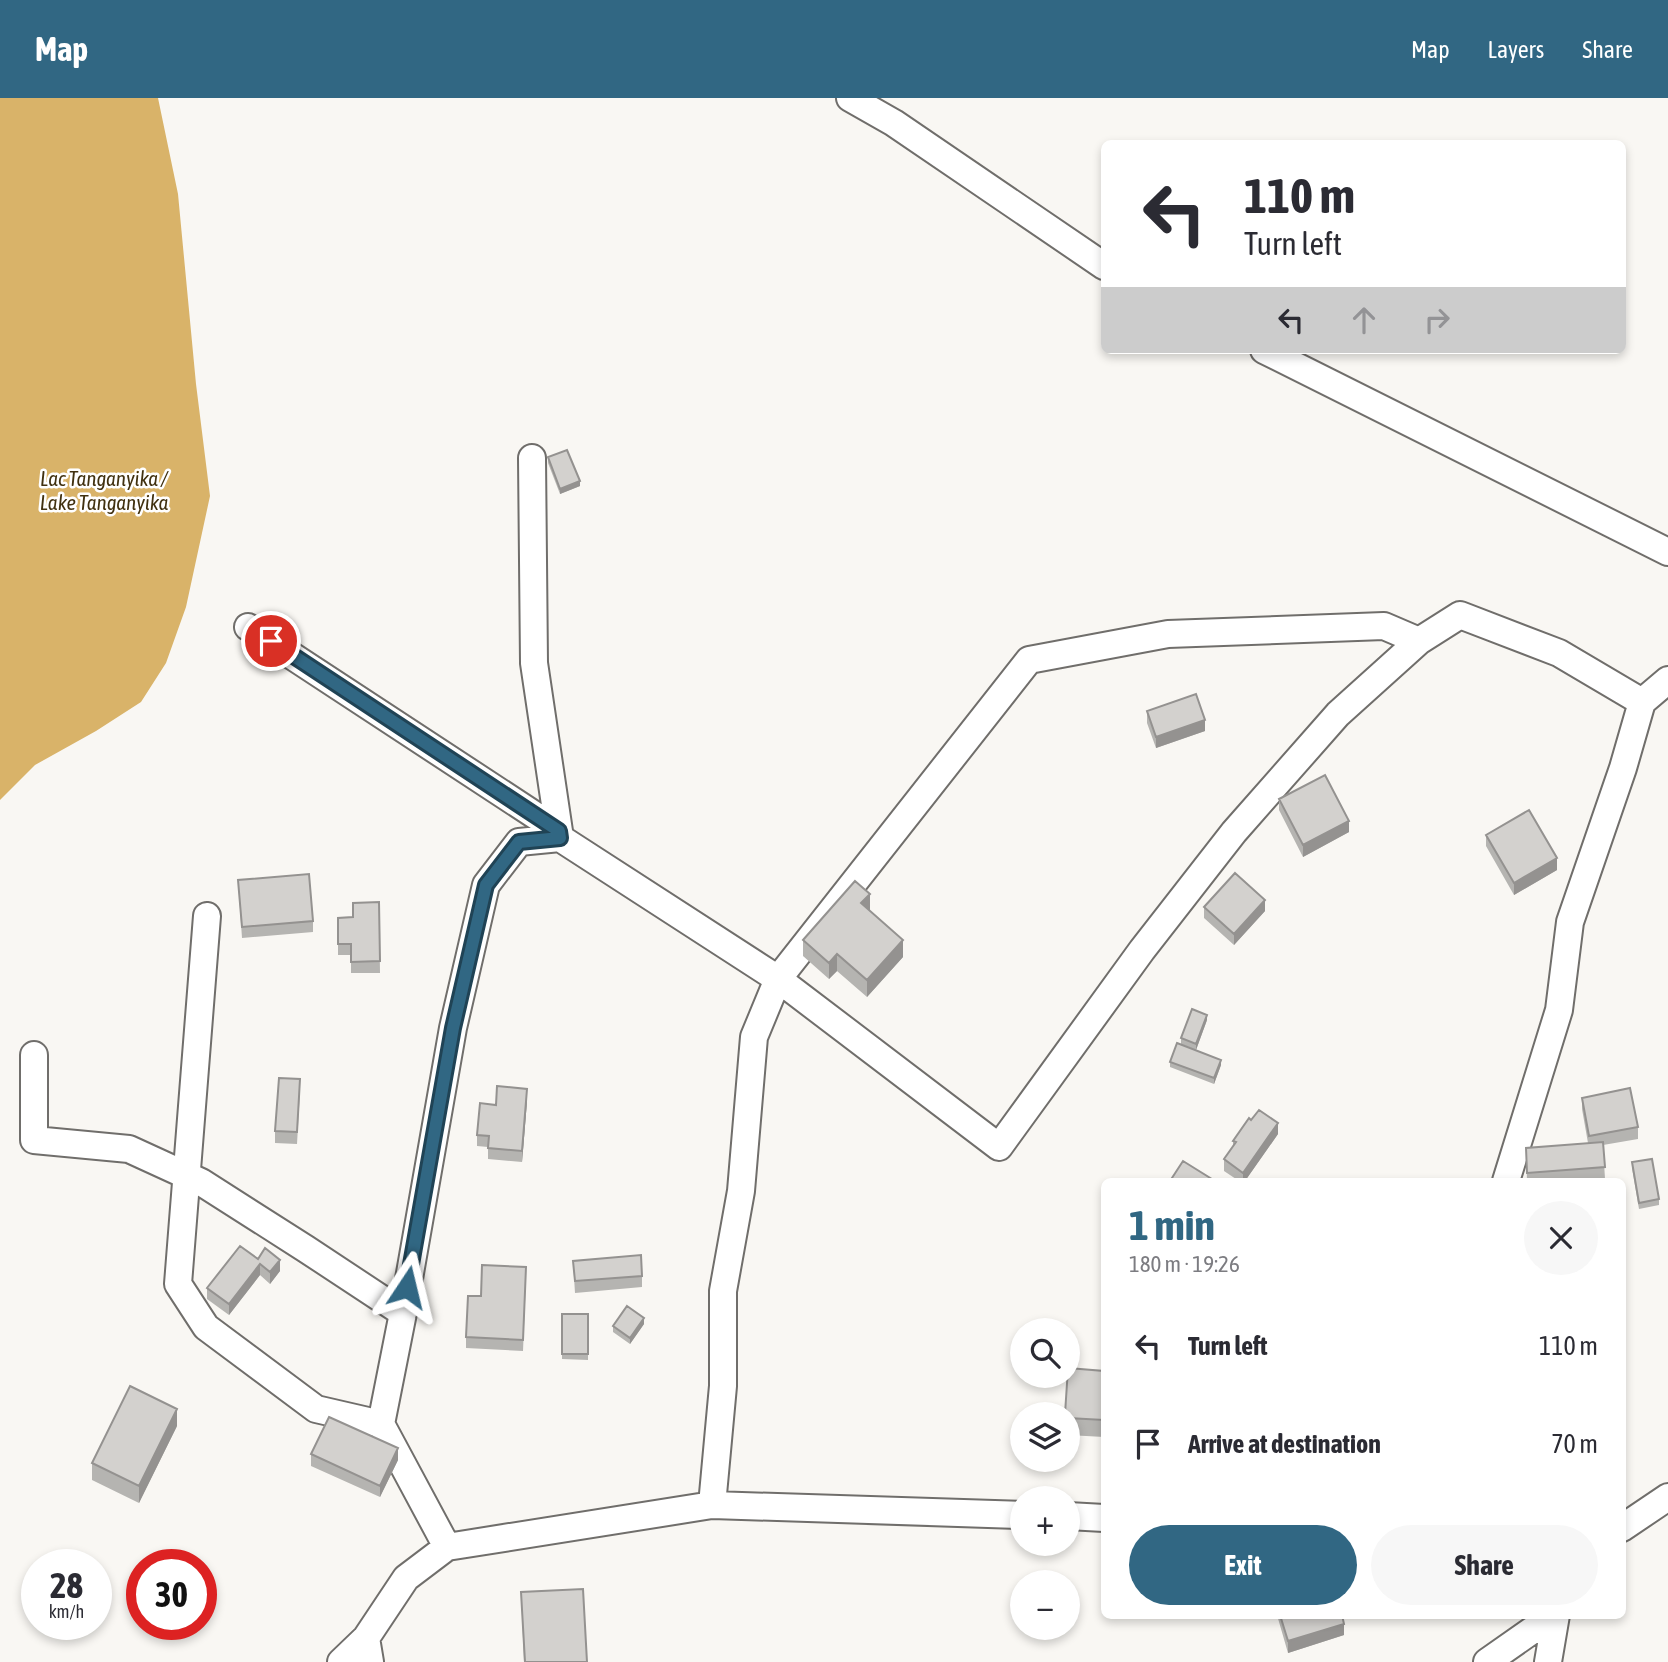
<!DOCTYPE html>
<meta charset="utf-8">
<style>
body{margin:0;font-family:"Asap Condensed",sans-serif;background:#f7f7f7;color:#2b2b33;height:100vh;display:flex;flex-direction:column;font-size:26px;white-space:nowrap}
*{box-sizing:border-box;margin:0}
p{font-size:23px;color:#7c7c81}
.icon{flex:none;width:38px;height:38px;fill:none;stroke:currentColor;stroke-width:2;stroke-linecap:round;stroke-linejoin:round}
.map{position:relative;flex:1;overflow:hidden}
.panel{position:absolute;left:1101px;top:1080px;width:525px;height:441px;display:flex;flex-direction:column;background:#fff;border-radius:10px;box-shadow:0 4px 10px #0003}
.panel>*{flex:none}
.hud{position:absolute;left:1101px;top:42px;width:525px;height:214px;border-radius:10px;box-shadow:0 4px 10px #0003;background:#fff;color:#2b2b33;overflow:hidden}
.tools{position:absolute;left:1010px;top:1220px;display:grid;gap:14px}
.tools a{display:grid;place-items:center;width:70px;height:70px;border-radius:50%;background:#fff;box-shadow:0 4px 10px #0003;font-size:35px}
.speed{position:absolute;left:21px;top:1451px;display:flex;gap:14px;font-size:35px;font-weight:700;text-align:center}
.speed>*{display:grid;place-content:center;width:91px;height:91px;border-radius:50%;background:#fff;box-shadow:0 4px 10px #0003;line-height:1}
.speed small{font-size:18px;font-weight:400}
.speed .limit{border:10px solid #d22;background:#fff;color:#111}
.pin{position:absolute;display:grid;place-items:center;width:60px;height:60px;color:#fff;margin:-30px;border:4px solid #fff;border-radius:50%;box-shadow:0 2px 7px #0007}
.me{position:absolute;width:77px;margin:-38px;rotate:10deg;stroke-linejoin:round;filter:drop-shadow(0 0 5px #0008)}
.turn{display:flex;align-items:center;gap:24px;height:147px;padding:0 28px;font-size:32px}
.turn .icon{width:91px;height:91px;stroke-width:2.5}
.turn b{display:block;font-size:49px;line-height:60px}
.lanes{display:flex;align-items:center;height:66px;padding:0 28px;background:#0003;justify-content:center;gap:35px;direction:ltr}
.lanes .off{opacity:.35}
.round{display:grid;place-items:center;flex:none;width:74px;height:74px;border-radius:37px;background:#f7f7f7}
.head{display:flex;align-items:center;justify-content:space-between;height:119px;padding:0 28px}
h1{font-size:42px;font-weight:700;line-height:52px;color:#316783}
.primary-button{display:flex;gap:14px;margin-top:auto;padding:14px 28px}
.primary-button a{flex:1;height:80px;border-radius:42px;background:#316783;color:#fff;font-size:28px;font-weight:700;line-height:80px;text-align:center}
.primary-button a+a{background:#f7f7f7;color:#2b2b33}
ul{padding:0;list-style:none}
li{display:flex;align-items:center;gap:21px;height:98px;padding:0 28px}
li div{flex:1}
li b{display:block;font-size:26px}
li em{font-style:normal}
header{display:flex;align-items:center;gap:42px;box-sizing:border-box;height:98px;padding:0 35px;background:#316783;color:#fff}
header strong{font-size:33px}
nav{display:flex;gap:38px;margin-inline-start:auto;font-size:24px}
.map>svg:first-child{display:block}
.water{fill:#d9b369}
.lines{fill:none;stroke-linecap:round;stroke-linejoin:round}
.minor-casing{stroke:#706e6b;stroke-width:30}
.minor{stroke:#fff;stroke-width:26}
.wall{fill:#b5b4b1}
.shaded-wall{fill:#949290}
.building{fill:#d3d1ce;stroke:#949290;stroke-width:2}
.route-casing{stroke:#204355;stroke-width:18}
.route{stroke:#316783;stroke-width:12}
.labels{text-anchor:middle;stroke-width:5;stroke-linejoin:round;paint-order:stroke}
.water-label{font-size:21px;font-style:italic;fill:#413110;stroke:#fff}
</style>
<header>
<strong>Map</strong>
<nav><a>Map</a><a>Layers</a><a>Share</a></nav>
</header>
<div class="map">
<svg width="1668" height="1564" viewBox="0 0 1668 1564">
<rect width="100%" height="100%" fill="#f9f7f3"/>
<path class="water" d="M 0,0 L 158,0 L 178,96 L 196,286 L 210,398 L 186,509 L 166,565 L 141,604 L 96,633 L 35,667 L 0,702 Z"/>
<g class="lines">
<g class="minor-casing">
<path id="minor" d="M 850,0 L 894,25 L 1104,168
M 1264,252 L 1668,454
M 532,360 L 534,565 L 560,740
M 248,529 L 559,733
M 1642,604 L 1668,582
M 207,818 L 178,1186 L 206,1229 L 316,1311 L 381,1326
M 34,957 L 34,1042 L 129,1051 L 201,1084 L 306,1151 L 403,1215
M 712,1407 L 723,1288 L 723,1193 L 741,1093 L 754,939 L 778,881 L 1029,562 L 1168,536 L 1384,528 L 1419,543
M 1068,1418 L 1104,1420
M 1622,1430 L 1668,1399
M 447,1449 L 381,1326 L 403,1215 L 453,930 L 486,787 L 519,744 L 560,740 L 778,881 L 999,1049 L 1142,852 L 1234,734 L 1338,616 L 1419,543 L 1460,517 L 1559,555 L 1642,604 L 1623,670 L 1570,824 L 1559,912 L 1506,1083
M 341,1564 L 366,1540
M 370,1564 L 366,1540 L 406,1480 L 447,1449 L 712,1407 L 1022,1417
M 1487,1564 L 1554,1517
M 1548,1564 L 1556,1517"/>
</g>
<use href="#minor" class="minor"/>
</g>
<path class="wall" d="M 548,359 L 580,388 L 560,396 L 548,365 Z
M 1147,613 L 1205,633 L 1156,650 L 1147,625 Z
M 1279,701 L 1349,734 L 1303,759 L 1279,712 Z
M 1486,737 L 1557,772 L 1514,797 L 1486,748 Z
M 238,782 L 313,823 L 313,834 L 242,840 Z
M 379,804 L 380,875 L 351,875 L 351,857 L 338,857 L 338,820 L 353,819 Z
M 1204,809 L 1265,813 L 1234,847 L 1204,820 Z
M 870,813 L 903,859 L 867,899 L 837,873 L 829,881 L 803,858 L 803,842 Z
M 1207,922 L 1196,952 L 1181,946 L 1181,940 Z
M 1170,964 L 1221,967 L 1214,986 L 1170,969 Z
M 300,993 L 297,1046 L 275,1045 L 275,1033 Z
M 1582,1000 L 1638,1029 L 1638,1041 L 1603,1047 L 1605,1081 L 1573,1083 L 1527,1083 L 1526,1050 L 1588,1045 L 1582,1011 Z
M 527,1003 L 522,1064 L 488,1061 L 488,1049 L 477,1048 L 477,1037 Z
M 1278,1036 L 1245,1083 L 1239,1083 L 1224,1073 L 1224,1061 L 1233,1048 L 1233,1043 Z
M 1632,1064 L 1659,1101 L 1659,1107 L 1639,1111 L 1632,1070 Z
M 1622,1110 L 1624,1123 L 1624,1134 L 1622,1135 Z
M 258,1161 L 280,1173 L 270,1186 L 260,1177 L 229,1217 L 207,1201 L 207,1190 Z
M 573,1163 L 642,1178 L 642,1189 L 575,1195 Z
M 526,1180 L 523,1253 L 466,1250 L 466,1239 Z
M 562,1216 L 588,1216 L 588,1262 L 562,1261 Z
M 644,1226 L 630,1246 L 613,1234 L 613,1228 Z
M 1104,1273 L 1104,1339 L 1068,1337 L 1068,1316 Z
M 177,1328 L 139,1405 L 92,1382 L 92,1365 Z
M 311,1356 L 398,1362 L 380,1399 L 311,1368 Z
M 521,1494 L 587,1564 L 524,1564 Z
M 1277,1517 L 1342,1517 L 1344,1537 L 1288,1555 Z"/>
<path class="shaded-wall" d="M 580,383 L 580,388 L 560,396 L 560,391 Z
M 1205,622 L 1205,633 L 1156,650 L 1156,639 Z
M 1349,723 L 1349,734 L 1303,759 L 1303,747 Z
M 1557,760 L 1557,772 L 1514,797 L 1514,785 Z
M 870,796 L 870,813 L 861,805 Z
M 1265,802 L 1265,813 L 1234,847 L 1234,836 Z
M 903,842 L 903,859 L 867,899 L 867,882 Z
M 837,856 L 837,873 L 829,881 L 829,865 Z
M 1207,917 L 1207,922 L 1196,952 L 1196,946 Z
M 1221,962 L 1221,967 L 1214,986 L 1214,980 Z
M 527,991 L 527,1003 L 522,1064 L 522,1053 Z
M 1278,1025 L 1278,1036 L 1245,1083 L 1243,1083 L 1243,1075 Z
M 280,1162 L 280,1173 L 270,1186 L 270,1174 Z
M 260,1166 L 260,1177 L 229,1217 L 229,1206 Z
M 644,1220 L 644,1226 L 630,1246 L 630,1240 Z
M 1626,1280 L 1626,1292 L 1622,1295 L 1622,1284 Z
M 177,1311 L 177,1328 L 139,1405 L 139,1388 Z
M 398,1350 L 398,1362 L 380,1399 L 380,1388 Z
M 1344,1526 L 1344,1537 L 1288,1555 L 1288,1543 Z"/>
<path class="building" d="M 567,352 L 580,383 L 560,391 L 548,359 Z
M 1196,596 L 1205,622 L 1156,639 L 1147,613 Z
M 1325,677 L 1349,723 L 1303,747 L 1279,701 Z
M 1529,712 L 1557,760 L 1514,785 L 1486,737 Z
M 1235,775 L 1265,802 L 1234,836 L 1204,809 Z
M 309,776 L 313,823 L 242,829 L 238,782 Z
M 855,783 L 870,796 L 861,805 L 903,842 L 867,882 L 837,856 L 829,865 L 803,842 Z
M 379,804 L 380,863 L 351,864 L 351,846 L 338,846 L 338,820 L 353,819 L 353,805 Z
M 1192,911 L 1207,917 L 1196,946 L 1181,940 Z
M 1177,945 L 1221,962 L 1214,980 L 1170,964 Z
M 279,980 L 300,981 L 297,1034 L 275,1033 Z
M 497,988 L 527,991 L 522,1053 L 488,1050 L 489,1038 L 477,1037 L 480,1005 L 496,1007 Z
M 1630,990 L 1638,1029 L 1589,1038 L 1582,1000 Z
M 1259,1012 L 1278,1025 L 1243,1075 L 1224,1061 L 1236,1044 L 1233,1043 L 1249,1020 L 1251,1022 Z
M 1603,1044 L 1605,1069 L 1527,1075 L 1526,1050 Z
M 1652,1061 L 1659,1101 L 1639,1105 L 1632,1064 Z
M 1183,1063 L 1215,1083 L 1170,1083 Z
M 1552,1081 L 1553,1083 L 1531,1083 Z
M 240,1148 L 258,1161 L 265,1150 L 280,1162 L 270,1174 L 260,1166 L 229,1206 L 207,1190 Z
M 641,1157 L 642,1178 L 575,1183 L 573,1163 Z
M 482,1167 L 526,1169 L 523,1242 L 466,1239 L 468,1198 L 481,1198 Z
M 627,1208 L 644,1220 L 630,1240 L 613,1228 Z
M 562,1216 L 588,1216 L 588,1256 L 562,1256 Z
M 1068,1270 L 1104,1273 L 1104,1322 L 1068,1320 L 1068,1316 L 1065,1316 Z
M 130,1288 L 177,1311 L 139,1388 L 92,1365 Z
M 329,1319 L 398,1350 L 380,1388 L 311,1356 Z
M 583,1491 L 587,1564 L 525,1564 L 521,1494 Z
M 1280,1517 L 1342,1517 L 1344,1526 L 1288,1543 Z"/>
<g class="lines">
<g class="route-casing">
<path id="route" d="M 271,543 L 559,733 L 560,740 L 519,744 L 486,787 L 453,930 L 407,1189"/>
</g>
<use href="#route" class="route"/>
</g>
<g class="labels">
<g class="water-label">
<text x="104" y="388">Lac Tanganyika /<tspan x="104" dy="24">Lake Tanganyika</tspan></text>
</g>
</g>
</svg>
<div class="tools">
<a><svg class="icon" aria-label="search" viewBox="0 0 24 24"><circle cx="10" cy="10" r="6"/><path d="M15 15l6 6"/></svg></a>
<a><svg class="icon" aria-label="layers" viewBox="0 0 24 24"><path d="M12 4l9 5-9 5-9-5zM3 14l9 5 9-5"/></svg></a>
<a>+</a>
<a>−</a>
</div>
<div class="speed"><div>28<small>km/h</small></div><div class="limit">30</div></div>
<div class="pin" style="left:271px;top:543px;background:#d93025"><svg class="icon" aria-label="arrive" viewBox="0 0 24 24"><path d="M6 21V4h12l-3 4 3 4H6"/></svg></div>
<svg class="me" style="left:407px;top:1189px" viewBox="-20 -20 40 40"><path d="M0-17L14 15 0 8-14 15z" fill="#316783" stroke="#fff" stroke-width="4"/></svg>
<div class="hud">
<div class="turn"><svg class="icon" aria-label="left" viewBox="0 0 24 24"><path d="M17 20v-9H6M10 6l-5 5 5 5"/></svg><div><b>110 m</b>Turn left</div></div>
<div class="lanes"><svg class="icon" aria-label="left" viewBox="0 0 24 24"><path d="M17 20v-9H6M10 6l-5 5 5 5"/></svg><svg class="icon off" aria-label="ahead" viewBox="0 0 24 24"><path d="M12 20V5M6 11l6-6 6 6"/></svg><svg class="icon off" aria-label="right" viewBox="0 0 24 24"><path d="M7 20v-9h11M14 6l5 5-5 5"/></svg></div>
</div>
<section class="panel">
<div class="head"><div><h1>1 min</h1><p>180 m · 19:26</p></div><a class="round"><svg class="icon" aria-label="close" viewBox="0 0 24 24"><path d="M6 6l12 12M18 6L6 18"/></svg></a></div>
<ul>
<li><svg class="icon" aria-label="left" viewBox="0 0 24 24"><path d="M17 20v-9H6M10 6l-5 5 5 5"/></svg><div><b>Turn left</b></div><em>110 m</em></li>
<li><svg class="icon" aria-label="arrive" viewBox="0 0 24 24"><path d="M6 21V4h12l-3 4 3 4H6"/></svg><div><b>Arrive at destination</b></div><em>70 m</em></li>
</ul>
<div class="primary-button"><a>Exit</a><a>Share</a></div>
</section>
</div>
